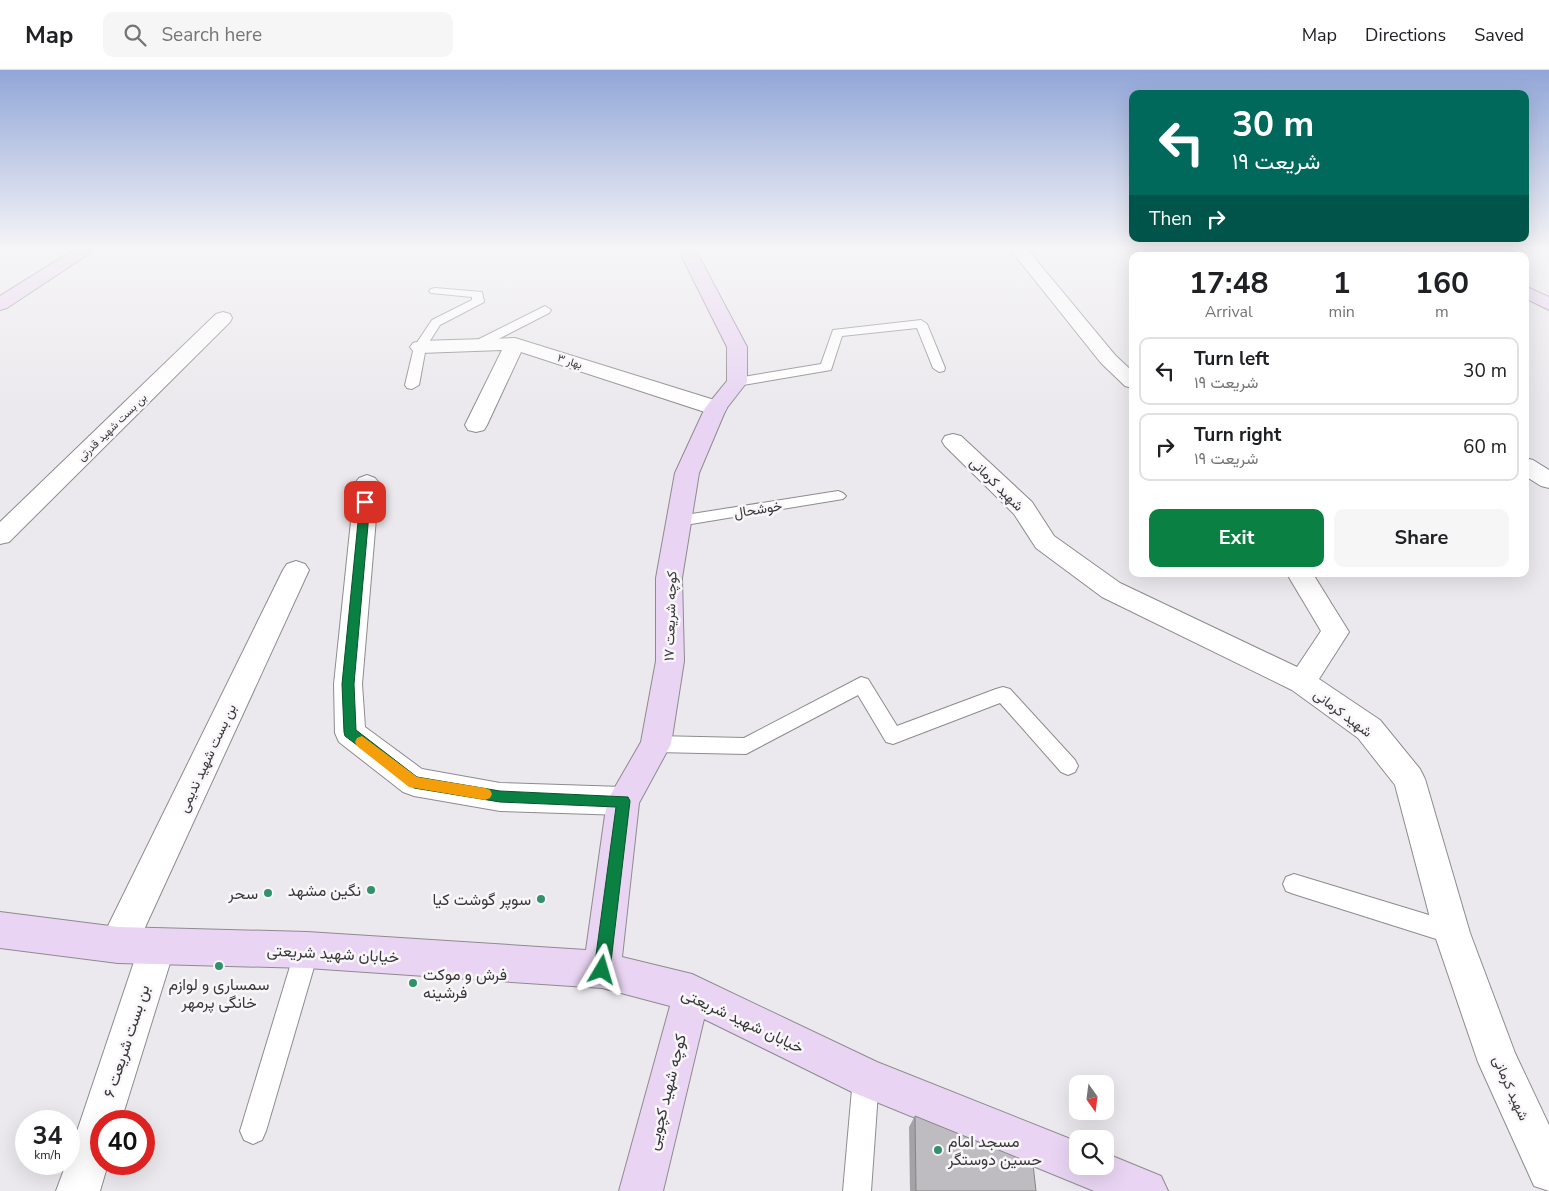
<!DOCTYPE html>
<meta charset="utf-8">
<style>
body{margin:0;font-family:"Nunito Sans",Vazirmatn,sans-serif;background:#f6f6f6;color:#202124;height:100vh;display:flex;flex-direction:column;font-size:19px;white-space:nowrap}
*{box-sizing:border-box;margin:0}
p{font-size:16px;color:#757577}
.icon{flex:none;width:28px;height:28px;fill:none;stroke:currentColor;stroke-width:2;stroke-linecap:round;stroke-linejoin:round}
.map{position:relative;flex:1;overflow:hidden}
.panel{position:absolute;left:1129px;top:182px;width:400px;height:325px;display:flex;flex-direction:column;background:#fff;border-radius:10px;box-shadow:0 5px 20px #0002}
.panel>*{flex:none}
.guide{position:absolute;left:1129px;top:20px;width:400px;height:152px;border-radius:10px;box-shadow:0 5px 20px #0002;background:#00695c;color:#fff;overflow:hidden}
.needle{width:32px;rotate:166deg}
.fabs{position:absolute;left:1069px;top:1005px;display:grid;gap:10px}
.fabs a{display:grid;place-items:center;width:45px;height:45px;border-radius:10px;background:#fff;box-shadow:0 5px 20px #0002;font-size:25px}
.speed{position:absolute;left:15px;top:1040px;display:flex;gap:10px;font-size:25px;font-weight:700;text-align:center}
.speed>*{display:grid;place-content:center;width:65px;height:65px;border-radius:50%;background:#fff;box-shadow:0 5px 20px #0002;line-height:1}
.speed small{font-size:12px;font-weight:400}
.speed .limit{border:8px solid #d22;background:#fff;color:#111}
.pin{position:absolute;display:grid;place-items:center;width:42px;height:42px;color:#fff;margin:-21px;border-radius:10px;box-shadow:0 2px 8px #0006}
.me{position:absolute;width:55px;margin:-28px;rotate:7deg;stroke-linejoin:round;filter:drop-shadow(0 0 4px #0008)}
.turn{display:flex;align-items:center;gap:18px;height:105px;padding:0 20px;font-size:22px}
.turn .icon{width:65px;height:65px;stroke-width:2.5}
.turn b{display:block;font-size:35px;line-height:42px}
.then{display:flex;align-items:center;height:48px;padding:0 20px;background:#0003;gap:10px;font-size:19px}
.eta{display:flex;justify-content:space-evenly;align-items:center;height:85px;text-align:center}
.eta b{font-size:30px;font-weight:700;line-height:35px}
.button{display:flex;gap:10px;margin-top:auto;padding:10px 20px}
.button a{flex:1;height:58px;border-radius:10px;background:#0b8043;color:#fff;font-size:20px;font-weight:700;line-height:58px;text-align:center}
.button a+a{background:#f6f6f6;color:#202124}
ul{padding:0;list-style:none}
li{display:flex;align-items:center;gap:15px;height:68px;margin:0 10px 8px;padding:0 10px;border:2px solid #e0e0e0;border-radius:10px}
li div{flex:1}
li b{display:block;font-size:19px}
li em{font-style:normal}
header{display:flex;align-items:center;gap:30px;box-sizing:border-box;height:70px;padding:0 25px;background:#fff;border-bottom:1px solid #e0e0e0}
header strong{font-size:24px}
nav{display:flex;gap:28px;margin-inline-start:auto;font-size:18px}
.search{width:350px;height:45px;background:#f6f6f6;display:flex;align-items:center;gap:12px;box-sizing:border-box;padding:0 18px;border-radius:10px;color:#757577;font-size:19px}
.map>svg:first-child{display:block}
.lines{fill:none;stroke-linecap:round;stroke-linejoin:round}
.lane-casing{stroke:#8d8b8f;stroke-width:2}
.street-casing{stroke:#8d8b8f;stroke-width:2}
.secondary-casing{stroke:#8d8b8f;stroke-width:2}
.lane{fill:#fff;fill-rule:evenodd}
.street{fill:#fff;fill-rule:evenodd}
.secondary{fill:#e9d5f3;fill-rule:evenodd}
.wall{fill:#a4a2a6}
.building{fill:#bfbcc1;stroke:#868487}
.route{fill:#0b8043;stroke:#07532c}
.slow{fill:#f59e0b}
.poi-dot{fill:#31916b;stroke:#f9f6fa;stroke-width:2}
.labels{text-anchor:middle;stroke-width:5;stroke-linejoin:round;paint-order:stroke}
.far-street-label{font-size:11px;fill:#383739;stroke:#f9f6fa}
.street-label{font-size:14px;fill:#383739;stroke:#f9f6fa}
.near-poi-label{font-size:16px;fill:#383739;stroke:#f9f6fa;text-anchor:end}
.near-street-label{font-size:16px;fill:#383739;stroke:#f9f6fa}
</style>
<header>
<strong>Map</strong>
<div class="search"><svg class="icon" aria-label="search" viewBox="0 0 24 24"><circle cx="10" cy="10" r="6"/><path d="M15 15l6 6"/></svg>Search here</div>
<nav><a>Map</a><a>Directions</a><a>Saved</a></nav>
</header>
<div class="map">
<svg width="1549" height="1121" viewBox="0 0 1549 1121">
<rect width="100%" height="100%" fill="#ebe9ed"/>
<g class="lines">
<g class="lane-casing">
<path id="lane" d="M 435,218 L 482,222 L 484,232 L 440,255 L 426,277 L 419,315 L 412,319 L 407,318 L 405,315 L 414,277 L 432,250 L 472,230 L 472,227 L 431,223 L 429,221 L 431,219 Z
M 545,236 L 551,240 L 549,243 L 479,279 L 471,279 L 469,276 L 471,273 Z
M 921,250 L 927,254 L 945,298 L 944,301 L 939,302 L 933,298 L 917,258 L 842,266 L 831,300 L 737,316 L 730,312 L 737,308 L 821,294 L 833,260 Z
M 838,421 L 843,423 L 846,426 L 843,429 L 679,456 L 673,455 L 671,451 L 673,447 L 679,446 Z
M 861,607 L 868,609 L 897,656 L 996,619 L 1003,617 L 1010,619 L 1075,690 L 1078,696 L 1075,702 L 1068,705 L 1061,702 L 1000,633 L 893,674 L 886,672 L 858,625 L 746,684 L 656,682 L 649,680 L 646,674 L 649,668 L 656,666 L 744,668 Z
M 1294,804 L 1452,852 L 1460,855 L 1463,863 L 1460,871 L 1452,874 L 1294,824 L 1286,821 L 1283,814 L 1286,807 Z
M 307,868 L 315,872 L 319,880 L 266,1061 L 262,1070 L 253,1074 L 244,1070 L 240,1061 L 295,880 L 299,872 Z
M 866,995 L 875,999 L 879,1008 L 871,1121 L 843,1121 L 853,1008 L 857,999 Z"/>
</g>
<g class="street-casing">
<path id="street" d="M 1010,179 L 1027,179 L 1115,285 L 1132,301 L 1132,318 L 1125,316 L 1101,293 Z
M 1483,179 L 1508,179 C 1501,189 1483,187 1471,186 L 1474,182 Z
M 223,242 L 230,244 L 232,248 L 230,252 L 9,472 L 0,474 L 0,452 L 216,244 Z
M 515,268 L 724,333 L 727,338 L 724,343 L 716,344 L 708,343 L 521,282 L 487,355 L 484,360 L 476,362 L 468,360 L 465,355 L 502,280 L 420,283 L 413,281 L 410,277 L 413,273 L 420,271 Z
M 953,364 L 961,366 L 1032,432 L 1054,466 L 1120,513 L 1297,597 L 1321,561 L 1287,504 L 1313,504 L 1349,562 L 1319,609 L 1380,650 L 1420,699 L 1425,709 L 1470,863 L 1515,983 L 1549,1055 L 1549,1121 L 1534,1116 L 1478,992 L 1434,863 L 1395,715 L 1358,668 L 1292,620 L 1102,527 L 1036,478 L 1014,444 L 945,376 L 942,371 L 945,366 Z
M 1525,388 L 1533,390 L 1549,400 L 1549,418 L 1541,416 L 1525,406 Z
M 367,405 L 375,408 L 379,413 L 362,614 L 365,657 L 422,699 L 500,713 L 623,717 L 634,721 L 639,731 L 634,741 L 623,745 L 500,741 L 414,726 L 403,722 L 339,672 L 335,663 L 334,614 L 355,413 L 359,408 Z
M 296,491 L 305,494 L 309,500 L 131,888 L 118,893 L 105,888 L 100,875 L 105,862 L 283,500 L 287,494 Z
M 157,859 L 170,864 L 175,877 L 121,1051 L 101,1051 L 101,1094 L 108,1094 L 100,1121 L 56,1121 L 66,1094 L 69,1094 L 69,1085 L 139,877 L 144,864 Z"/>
</g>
<g class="secondary-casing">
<path id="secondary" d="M 75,179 L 96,179 L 7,238 L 0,240 L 0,226 Z
M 678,179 L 695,179 L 747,277 L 747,312 L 726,339 L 699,403 L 682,508 L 684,591 L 671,674 L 639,733 L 622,887 L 692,904 L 877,992 L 1078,1072 L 1078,1096 L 1105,1096 L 1105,1083 L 1161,1106 L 1168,1121 L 1094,1121 L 852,1022 L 704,949 L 663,1121 L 619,1121 L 670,936 L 602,918 L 307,898 L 118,893 L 0,878 L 0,842 L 118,857 L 307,862 L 586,880 L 607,731 L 641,672 L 656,591 L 656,508 L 675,403 L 705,338 L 727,311 L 727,277 Z
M 1408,179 C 1419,179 1440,175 1448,186 C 1436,187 1415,190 1408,179 Z
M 1525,216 L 1549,227 L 1549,240 L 1525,228 Z"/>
</g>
<use href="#lane" class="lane"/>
<use href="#street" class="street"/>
<use href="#secondary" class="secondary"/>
</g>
<path class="wall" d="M 915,1046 L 1036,1121 L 910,1121 L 909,1057 Z"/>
<path class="building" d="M 915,1046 L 1033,1094 L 1036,1121 L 916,1121 Z"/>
<linearGradient id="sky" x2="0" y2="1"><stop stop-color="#91a6d8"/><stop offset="0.53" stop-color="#f6f5f7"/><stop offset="1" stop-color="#f6f5f7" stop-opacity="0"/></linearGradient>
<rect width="1549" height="336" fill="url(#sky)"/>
<path class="route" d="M 365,428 L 370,432 L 354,614 L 356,660 L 417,707 L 500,721 L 628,727 L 630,731 L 610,900 L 607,905 L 602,908 L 596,905 L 594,900 L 616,737 L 500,732 L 414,718 L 345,666 L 344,662 L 342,614 L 360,432 Z"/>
<path class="slow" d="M 362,666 L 417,707 L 485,718 L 490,720 L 492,724 L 490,728 L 485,730 L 409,717 L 357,676 L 355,672 L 357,668 Z"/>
<g class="poi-dot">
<circle cx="371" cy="820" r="5"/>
<circle cx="268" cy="823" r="5"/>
<circle cx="541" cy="829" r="5"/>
<circle cx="219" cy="896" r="5"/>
<circle cx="413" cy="913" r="5"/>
<circle cx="938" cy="1080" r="5"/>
</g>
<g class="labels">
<g class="far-street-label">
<text transform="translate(570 291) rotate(18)" y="4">بهار ۳</text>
<text transform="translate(112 357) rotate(-44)" y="4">بن بست شهید قدرتی</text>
</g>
<g class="street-label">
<text transform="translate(997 414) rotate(45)" y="5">شهید کرمانی</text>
<text transform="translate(758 439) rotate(-9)" y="5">خوشحال</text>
<text transform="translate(670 546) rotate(-88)" y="5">کوچه شریعت ۱۷</text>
<text transform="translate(1343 643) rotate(37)" y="5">شهید کرمانی</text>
<text transform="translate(207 688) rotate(-65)" y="5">بن بست شهید ندیمی</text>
<text transform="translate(1511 1018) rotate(66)" y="5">شهید کرمانی</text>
</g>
<g class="near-poi-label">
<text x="361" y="826">نگین مشهد</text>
<text x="258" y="829">سحر</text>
<text x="531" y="835">سوپر گوشت کیا</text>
<text x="423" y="910" text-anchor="start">فرش و موکت<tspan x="423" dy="18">فرشینه</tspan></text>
<text x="219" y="920" text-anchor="middle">سمساری و لوازم<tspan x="219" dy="18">خانگی پرمهر</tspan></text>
<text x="948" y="1077" text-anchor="start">مسجد امام<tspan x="948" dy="18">حسین دوستگر</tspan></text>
</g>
<g class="near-street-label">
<text transform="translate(333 883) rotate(3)" y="6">خیابان شهید شریعتی</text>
<text transform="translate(743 950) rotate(25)" y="6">خیابان شهید شریعتی</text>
<text transform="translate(126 971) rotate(-72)" y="6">بن بست شریعت ۶</text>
<text transform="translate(666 1022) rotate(-76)" y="6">کوچه شهید کچویی</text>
</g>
</g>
</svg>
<div class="fabs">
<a><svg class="needle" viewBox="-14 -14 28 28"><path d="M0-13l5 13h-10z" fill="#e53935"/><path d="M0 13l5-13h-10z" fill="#757577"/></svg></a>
<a><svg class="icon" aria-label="search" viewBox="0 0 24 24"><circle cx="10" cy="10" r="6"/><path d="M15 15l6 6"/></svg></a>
</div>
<div class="speed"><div>34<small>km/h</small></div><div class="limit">40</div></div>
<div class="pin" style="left:365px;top:432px;background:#d93025"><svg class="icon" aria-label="arrive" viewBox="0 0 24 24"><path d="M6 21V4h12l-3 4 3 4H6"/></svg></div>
<svg class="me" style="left:602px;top:900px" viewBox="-20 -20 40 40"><path d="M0-17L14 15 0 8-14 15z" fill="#0b8043" stroke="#fff" stroke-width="4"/></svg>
<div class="guide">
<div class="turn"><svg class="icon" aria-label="left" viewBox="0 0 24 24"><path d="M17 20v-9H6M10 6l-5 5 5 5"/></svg><div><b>30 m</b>شریعت ۱۹</div></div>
<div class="then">Then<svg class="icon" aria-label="right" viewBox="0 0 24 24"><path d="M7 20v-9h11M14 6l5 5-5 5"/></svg></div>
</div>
<section class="panel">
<div class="eta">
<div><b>17:48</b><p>Arrival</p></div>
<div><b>1</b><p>min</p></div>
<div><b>160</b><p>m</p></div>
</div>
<ul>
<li><svg class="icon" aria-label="left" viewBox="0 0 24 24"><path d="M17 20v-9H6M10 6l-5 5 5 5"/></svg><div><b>Turn left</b><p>شریعت ۱۹</p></div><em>30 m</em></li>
<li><svg class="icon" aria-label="right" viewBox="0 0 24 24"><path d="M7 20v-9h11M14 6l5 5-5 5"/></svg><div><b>Turn right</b><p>شریعت ۱۹</p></div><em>60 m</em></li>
</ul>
<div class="button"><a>Exit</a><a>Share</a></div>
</section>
</div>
